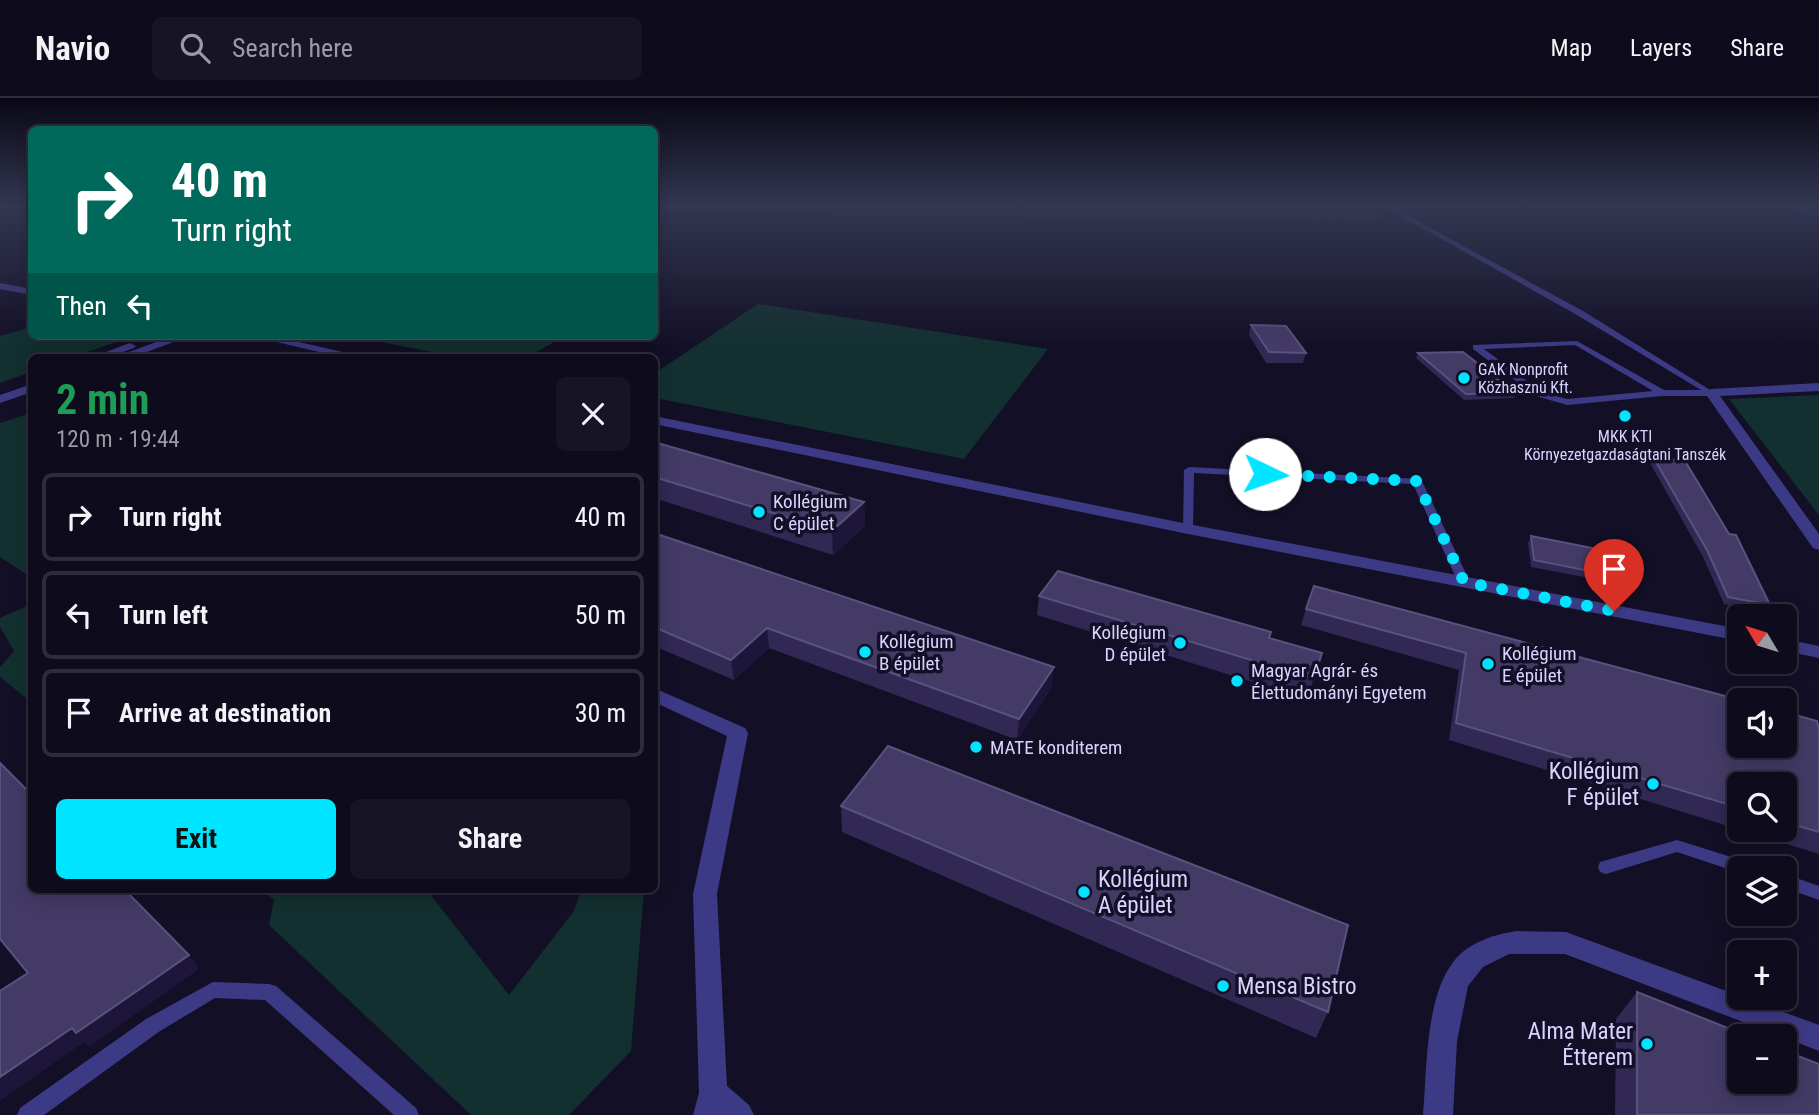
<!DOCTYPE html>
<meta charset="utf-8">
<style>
body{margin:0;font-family:"Roboto Condensed",sans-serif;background:#171425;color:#f1f3f6;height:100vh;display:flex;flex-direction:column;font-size:26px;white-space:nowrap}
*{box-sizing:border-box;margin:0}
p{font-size:23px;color:#9b9ba3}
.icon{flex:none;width:38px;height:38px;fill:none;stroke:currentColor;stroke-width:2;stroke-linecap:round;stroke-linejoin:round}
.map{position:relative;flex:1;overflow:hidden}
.sheet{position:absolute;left:28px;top:256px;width:630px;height:539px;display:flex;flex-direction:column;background:#0e0b1c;border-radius:10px;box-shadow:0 4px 18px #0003,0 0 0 2px #2e2b3b}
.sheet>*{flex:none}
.banner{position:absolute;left:28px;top:28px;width:630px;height:214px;border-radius:10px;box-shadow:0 4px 18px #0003,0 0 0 2px #2e2b3b;background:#00695c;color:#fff;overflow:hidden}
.needle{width:46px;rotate:308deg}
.buttons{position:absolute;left:1727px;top:506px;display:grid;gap:14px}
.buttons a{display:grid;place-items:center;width:70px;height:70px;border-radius:10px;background:#0e0b1c;box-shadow:0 4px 18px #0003,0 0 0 2px #2e2b3b;font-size:35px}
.pin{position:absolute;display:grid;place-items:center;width:60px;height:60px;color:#fff;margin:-72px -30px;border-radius:50% 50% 50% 0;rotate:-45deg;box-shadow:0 0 7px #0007}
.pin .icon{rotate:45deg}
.me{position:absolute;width:77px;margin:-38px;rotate:93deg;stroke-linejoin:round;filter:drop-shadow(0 0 5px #0008)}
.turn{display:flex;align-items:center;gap:24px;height:147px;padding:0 28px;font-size:32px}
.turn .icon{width:91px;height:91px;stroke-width:2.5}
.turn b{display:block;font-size:49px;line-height:60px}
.then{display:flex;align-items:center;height:66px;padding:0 28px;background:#0003;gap:14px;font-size:26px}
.round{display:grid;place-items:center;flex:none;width:74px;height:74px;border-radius:10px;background:#171425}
.summary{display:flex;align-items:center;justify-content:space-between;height:119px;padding:0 28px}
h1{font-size:42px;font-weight:700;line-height:52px;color:#1e9e55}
.cta{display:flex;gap:14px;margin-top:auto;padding:14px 28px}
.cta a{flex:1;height:80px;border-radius:10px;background:#00e5ff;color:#111;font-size:28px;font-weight:700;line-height:80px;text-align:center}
.cta a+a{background:#171425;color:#f1f3f6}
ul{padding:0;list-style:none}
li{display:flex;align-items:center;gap:21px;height:88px;margin:0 14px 10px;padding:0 14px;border:4px solid #2e2b3b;border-radius:10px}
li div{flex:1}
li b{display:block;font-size:26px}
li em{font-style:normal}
header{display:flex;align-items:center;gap:42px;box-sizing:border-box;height:98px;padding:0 35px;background:#0e0b1c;border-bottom:2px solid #2e2b3b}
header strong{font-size:33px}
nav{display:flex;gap:38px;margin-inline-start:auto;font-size:24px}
.search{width:490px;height:63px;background:#171425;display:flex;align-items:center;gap:18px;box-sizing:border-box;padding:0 24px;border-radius:10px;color:#9b9ba3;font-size:26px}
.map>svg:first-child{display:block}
.green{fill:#12302f}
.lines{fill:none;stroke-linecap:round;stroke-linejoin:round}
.service{fill:#3d3a85;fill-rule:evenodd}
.minor{fill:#3d3a85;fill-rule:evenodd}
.wall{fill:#312854;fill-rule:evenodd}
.shaded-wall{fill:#1d163a}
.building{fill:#433a66;stroke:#5a527e;stroke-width:2}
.route{stroke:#00e5ff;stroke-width:12;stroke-dasharray:0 21.6}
.poi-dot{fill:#00e5ff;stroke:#130f26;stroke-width:2.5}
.labels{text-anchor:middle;stroke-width:7;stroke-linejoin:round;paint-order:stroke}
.far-poi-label{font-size:16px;fill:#d9d4ff;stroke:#130f26;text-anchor:start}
.poi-label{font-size:19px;fill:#d9d4ff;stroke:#130f26;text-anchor:start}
.near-poi-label{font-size:23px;fill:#d9d4ff;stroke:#130f26;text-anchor:end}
</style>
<header>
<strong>Navio</strong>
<div class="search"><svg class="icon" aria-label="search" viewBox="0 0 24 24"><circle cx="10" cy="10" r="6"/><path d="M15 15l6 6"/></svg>Search here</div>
<nav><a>Map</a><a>Layers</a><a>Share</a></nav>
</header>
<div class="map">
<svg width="1819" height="1017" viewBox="0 0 1819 1017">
<rect width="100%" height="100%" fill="#130f26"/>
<path class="green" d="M 654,108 L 1358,108 L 1384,122 L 655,114 Z
M 758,206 L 1048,251 L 964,361 L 655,300 L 655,275 Z
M 31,229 L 32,238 L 133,238 L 73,259 L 32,259 L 31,274 L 0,285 L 0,238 Z
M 351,238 L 565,238 L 527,259 L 457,259 Z
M 1819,297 L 1819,417 L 1729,301 Z
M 31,315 L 32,315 L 31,479 L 0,459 L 0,325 Z
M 31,506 L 31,604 L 0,579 L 0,569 L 14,553 L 0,529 L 0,520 Z
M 261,791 L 426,791 L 509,897 L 574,813 L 581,791 L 644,791 L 631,953 L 569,1017 L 471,1017 L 269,827 L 274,802 Z"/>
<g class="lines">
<path class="service" d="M 1383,108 L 1390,108 L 1583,213 L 1715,295 L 1711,298 L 1662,298 L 1567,307 L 1536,298 L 1473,251 L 1473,247 L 1577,243 L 1664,292 L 1701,292 L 1577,217 ZM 1575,247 L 1653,293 L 1567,301 L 1542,294 L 1484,251 Z
M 1788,108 L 1796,108 L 1819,115 L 1819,119 Z
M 1189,369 L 1421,381 L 1470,484 L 1464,488 L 1458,484 L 1413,386 L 1194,375 L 1193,431 L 1188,434 L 1183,431 L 1184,372 Z
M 1677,742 L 1750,765 L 1752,770 L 1740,770 L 1740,775 L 1677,754 L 1606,776 L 1600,774 L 1598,769 L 1600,764 Z
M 1785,776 L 1819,788 L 1819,802 L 1785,790 Z
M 213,884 L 269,886 L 276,888 L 416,1010 L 419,1017 L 394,1017 L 265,902 L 215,900 L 160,933 L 44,1017 L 17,1017 L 20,1010 L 146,921 Z"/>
<path class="minor" d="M 0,185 L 32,191 L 32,197 L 0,191 Z
M 173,238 L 190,238 L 133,259 L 115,259 Z
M 251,238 L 273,238 L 364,259 L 341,259 Z
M 130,245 L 136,248 L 134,250 L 109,259 L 92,259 Z
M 1819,285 L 1819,293 L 1720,298 L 1819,436 L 1819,452 L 1813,450 L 1705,295 L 1711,291 Z
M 32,286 L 32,294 L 0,305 L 0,297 Z
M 654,318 L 1188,426 L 1740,531 L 1740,543 L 1188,436 L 654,326 Z
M 1785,541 L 1819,548 L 1819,560 L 1785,553 Z
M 654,590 L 745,630 L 748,635 L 717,796 L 727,988 L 749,1007 L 754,1017 L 693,1017 L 699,995 L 693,796 L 727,638 L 654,604 Z
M 1517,833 L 1566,834 L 1819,927 L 1819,953 L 1565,856 L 1509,856 L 1483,869 L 1468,888 L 1457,943 L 1453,1017 L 1423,1017 C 1427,973 1425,899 1454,863 C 1468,845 1494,836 1517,833 Z"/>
</g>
<path class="wall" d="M 1251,227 L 1306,255 L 1303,265 L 1266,265 L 1249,237 Z
M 1418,255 L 1516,295 L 1514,300 L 1464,302 L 1416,260 Z
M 654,344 L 864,404 L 865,428 L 833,457 L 654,400 Z
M 1653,359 L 1770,507 L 1766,514 L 1724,506 L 1703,459 L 1650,365 Z
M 654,435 L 1052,589 L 1017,642 L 769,550 L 734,582 L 654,548 Z
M 1531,438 L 1619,479 L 1616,485 L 1531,469 L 1528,445 Z
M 1039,498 L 1269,540 L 1322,555 L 1307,601 L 1037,517 Z
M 1306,511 L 1819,631 L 1819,756 L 1449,642 L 1459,572 L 1301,527 ZM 1740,686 L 1785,686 L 1785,732 L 1740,732 Z
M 841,708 L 1328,914 L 1316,940 L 842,734 Z
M 1637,894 L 1819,1017 L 1615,1017 L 1616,921 Z"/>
<path class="shaded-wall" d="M 864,404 L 865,428 L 833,457 L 832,433 Z
M 767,530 L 769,550 L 734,582 L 731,562 Z
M 1054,569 L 1052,589 L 1017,642 L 1019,621 Z
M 189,857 L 199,871 L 89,949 L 84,944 L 0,1003 L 0,979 L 72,930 Z"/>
<path class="building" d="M 1251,227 L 1286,228 L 1306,255 L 1269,254 Z
M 1463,254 L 1516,295 L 1466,296 L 1418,255 Z
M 654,344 L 864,404 L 832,433 L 654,379 Z
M 1653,359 L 1685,363 L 1729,436 L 1736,437 L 1770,507 L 1728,499 L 1707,452 Z
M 654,435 L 1054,569 L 1019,621 L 767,530 L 731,562 L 654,529 Z
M 1531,438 L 1613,454 L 1619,479 L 1534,462 Z
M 1058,473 L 1271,534 L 1269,540 L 1322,555 L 1314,581 L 1039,498 Z
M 1314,488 L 1740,602 L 1740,648 L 1785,648 L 1785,614 L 1817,623 L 1819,631 L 1819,734 L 1785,724 L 1785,686 L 1740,686 L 1740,710 L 1456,625 L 1466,555 L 1306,511 Z
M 888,648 L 1348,827 L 1328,914 L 841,708 Z
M 0,665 L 32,697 L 32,791 L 124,791 L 189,857 L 76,935 L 72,930 L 0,979 L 0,893 L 28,875 L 0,841 Z
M 1637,894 L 1748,938 L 1740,938 L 1740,984 L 1785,984 L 1785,953 L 1819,966 L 1819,1017 L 1637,1017 Z"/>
<linearGradient id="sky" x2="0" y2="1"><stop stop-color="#0a0815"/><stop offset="0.43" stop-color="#333752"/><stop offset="1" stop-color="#333752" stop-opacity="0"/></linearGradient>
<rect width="1819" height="250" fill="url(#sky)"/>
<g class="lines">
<path class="route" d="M 1265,376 L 1417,383 L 1464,484 L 1614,513"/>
</g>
<g class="poi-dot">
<circle cx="1464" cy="280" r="7"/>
<circle cx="1625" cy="318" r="7"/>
<circle cx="759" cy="414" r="7"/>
<circle cx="1180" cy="545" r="7"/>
<circle cx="865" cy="554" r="7"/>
<circle cx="1488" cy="566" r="7"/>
<circle cx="1237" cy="583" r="7"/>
<circle cx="976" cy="649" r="7"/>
<circle cx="1653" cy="686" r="7"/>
<circle cx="1084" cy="794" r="7"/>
<circle cx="1223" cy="888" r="7"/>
<circle cx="1647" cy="946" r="7"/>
</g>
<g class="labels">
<g class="far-poi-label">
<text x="1478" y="277">GAK Nonprofit<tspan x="1478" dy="18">Közhasznú Kft.</tspan></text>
<text x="1625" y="344" text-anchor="middle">MKK KTI<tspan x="1625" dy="18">Környezetgazdaságtani Tanszék</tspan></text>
</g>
<g class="poi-label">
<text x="773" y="410">Kollégium<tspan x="773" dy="22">C épület</tspan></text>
<text x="1166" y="541" text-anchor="end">Kollégium<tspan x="1166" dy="22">D épület</tspan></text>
<text x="879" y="550">Kollégium<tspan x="879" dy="22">B épület</tspan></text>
<text x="1502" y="562">Kollégium<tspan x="1502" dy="22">E épület</tspan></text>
<text x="1251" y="579">Magyar Agrár- és<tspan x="1251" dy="22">Élettudományi Egyetem</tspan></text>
<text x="990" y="656">MATE konditerem</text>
</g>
<g class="near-poi-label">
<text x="1639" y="681">Kollégium<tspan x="1639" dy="26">F épület</tspan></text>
<text x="1098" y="789" text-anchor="start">Kollégium<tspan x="1098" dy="26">A épület</tspan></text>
<text x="1237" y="896" text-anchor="start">Mensa Bistro</text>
<text x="1633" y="941">Alma Mater<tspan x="1633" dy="26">Étterem</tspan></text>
</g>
</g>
</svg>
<div class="buttons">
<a><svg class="needle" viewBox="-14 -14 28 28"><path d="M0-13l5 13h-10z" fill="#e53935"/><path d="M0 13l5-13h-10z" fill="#9b9ba3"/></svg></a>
<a><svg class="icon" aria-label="sound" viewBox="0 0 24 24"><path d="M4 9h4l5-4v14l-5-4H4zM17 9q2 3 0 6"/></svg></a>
<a><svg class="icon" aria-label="search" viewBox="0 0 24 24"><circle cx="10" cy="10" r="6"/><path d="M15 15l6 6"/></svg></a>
<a><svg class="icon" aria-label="layers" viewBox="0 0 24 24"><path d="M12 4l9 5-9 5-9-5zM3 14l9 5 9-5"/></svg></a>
<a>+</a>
<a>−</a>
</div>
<div class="pin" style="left:1614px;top:513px;background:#d93025"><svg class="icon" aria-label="arrive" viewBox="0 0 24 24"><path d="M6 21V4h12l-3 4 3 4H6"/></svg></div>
<svg class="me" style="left:1265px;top:376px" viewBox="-20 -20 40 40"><circle r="19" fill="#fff"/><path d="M0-13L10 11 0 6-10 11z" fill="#00e5ff"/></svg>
<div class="banner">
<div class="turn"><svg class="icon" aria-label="right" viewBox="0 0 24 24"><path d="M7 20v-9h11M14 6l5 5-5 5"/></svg><div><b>40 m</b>Turn right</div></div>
<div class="then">Then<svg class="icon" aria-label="left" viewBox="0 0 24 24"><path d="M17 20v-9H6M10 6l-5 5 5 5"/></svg></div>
</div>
<section class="sheet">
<div class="summary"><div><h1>2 min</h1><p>120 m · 19:44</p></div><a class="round"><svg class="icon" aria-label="close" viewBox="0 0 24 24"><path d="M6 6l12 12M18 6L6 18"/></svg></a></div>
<ul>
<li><svg class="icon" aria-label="right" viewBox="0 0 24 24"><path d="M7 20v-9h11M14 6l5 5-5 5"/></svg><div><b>Turn right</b></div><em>40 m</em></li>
<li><svg class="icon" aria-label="left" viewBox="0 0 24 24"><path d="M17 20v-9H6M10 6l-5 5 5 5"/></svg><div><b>Turn left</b></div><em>50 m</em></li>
<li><svg class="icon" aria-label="arrive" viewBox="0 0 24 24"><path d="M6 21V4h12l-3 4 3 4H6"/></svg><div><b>Arrive at destination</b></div><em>30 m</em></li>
</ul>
<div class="cta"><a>Exit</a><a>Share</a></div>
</section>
</div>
